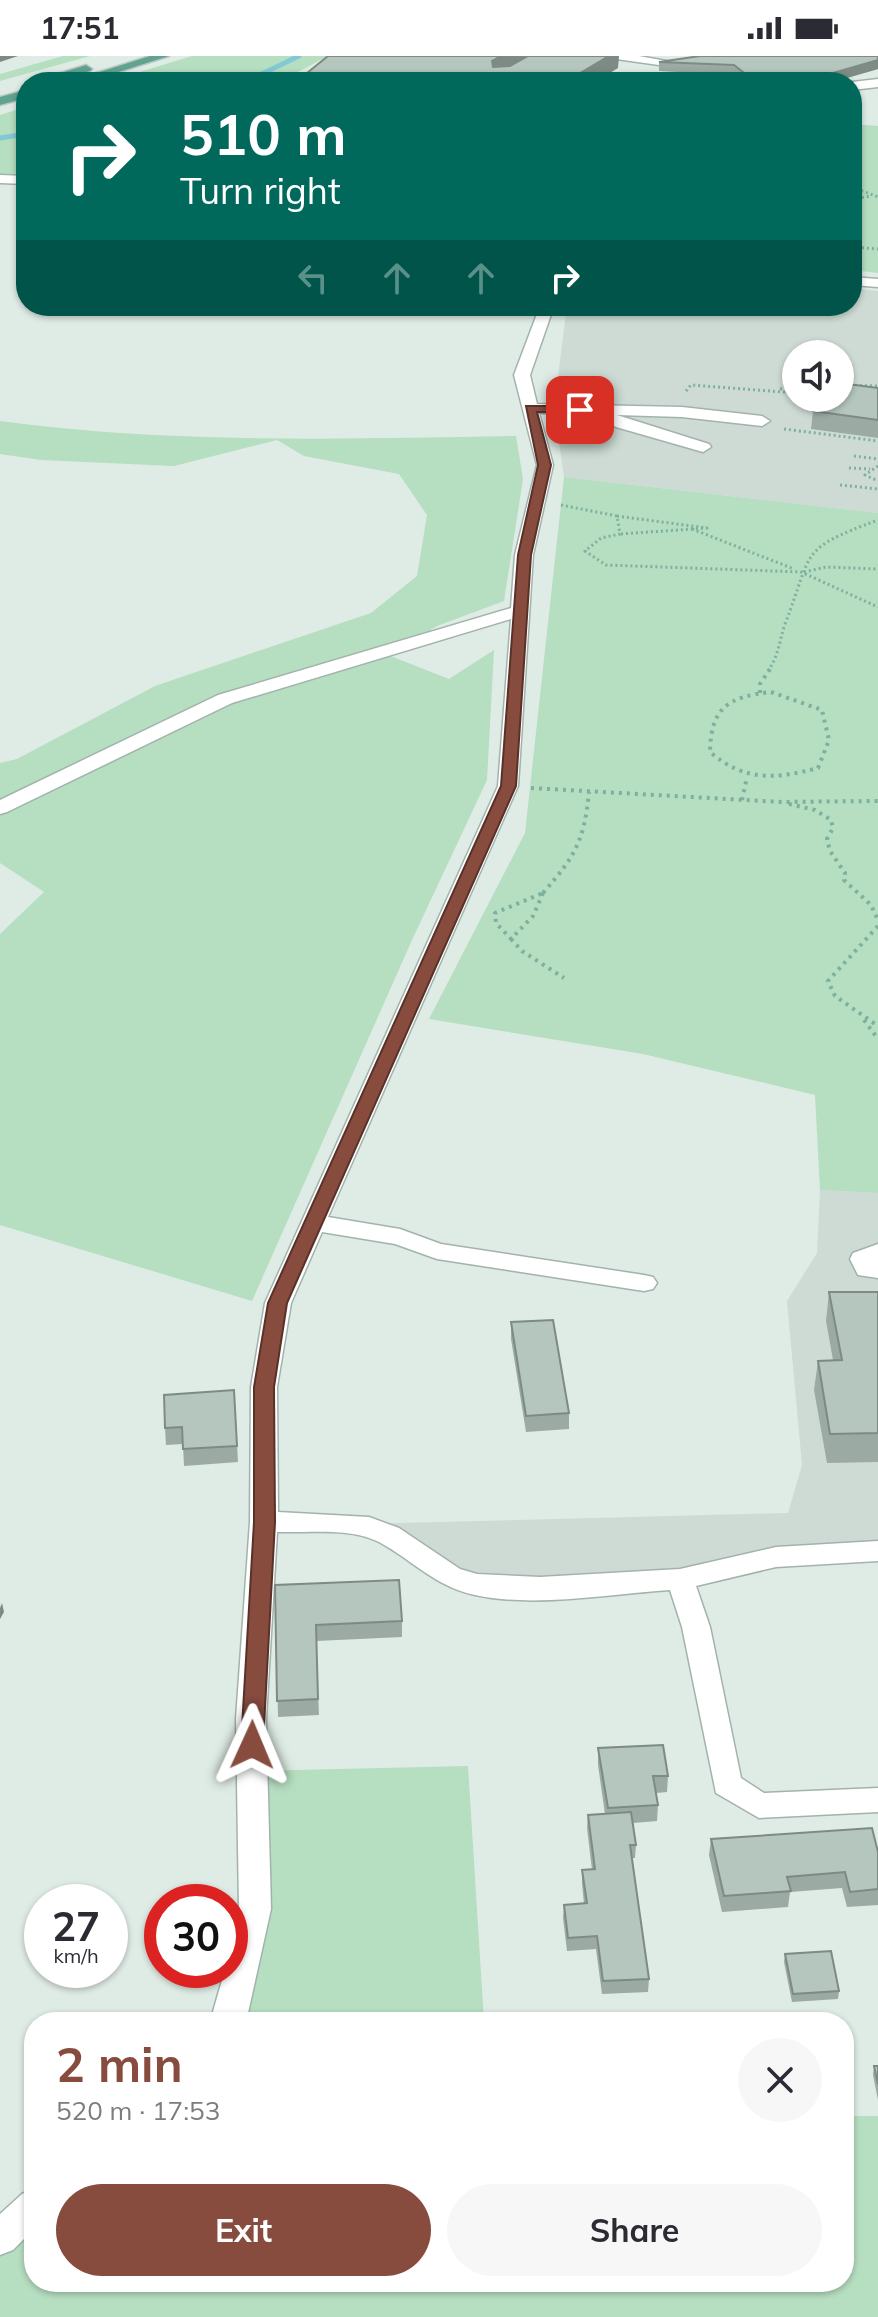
<!DOCTYPE html>
<meta charset="utf-8">
<style>
body{margin:0;font-family:Mulish,sans-serif;background:#f7f7f7;color:#2b2b33;height:100vh;display:flex;flex-direction:column;font-size:30px;white-space:nowrap}
*{box-sizing:border-box;margin:0}
p{font-size:26px;color:#7c7c81}
.icon{flex:none;width:44px;height:44px;fill:none;stroke:currentColor;stroke-width:2;stroke-linecap:round;stroke-linejoin:round}
.map{position:relative;flex:1;overflow:hidden}
.drawer{position:absolute;left:24px;top:1956px;width:830px;height:280px;display:flex;flex-direction:column;background:#fff;border-radius:32px;box-shadow:0 2px 6px #0004}
.drawer>*{flex:none}
.top-card{position:absolute;left:16px;top:16px;width:846px;height:244px;border-radius:32px;box-shadow:0 2px 6px #0004;background:#00695c;color:#fff;overflow:hidden}
.buttons{position:absolute;left:782px;top:284px;display:grid;gap:16px}
.buttons a{display:grid;place-items:center;width:72px;height:72px;border-radius:50%;background:#fff;box-shadow:0 2px 6px #0004;font-size:40px}
.speed{position:absolute;left:24px;top:1828px;display:flex;gap:16px;font-size:40px;font-weight:700;text-align:center}
.speed>*{display:grid;place-content:center;width:104px;height:104px;border-radius:50%;background:#fff;box-shadow:0 2px 6px #0004;line-height:1}
.speed small{font-size:20px;font-weight:400}
.speed .limit{border:12px solid #d22;background:#fff;color:#111}
.pin{position:absolute;display:grid;place-items:center;width:68px;height:68px;color:#fff;margin:-34px;border-radius:16px;box-shadow:0 4px 12px #0006}
.me{position:absolute;width:88px;margin:-44px;rotate:1deg;stroke-linejoin:round;filter:drop-shadow(0 0 6px #0008)}
.turn{display:flex;align-items:center;gap:28px;height:168px;padding:0 32px;font-size:36px}
.turn .icon{width:104px;height:104px;stroke-width:2.5}
.turn b{display:block;font-size:56px;line-height:68px}
.lanes{display:flex;align-items:center;height:76px;padding:0 32px;background:#0003;justify-content:center;gap:40px;direction:ltr}
.lanes .off{opacity:.35}
.round{display:grid;place-items:center;flex:none;width:84px;height:84px;border-radius:42px;background:#f7f7f7}
.overview{display:flex;align-items:center;justify-content:space-between;height:136px;padding:0 32px}
h1{font-size:48px;font-weight:700;line-height:60px;color:#884c3f}
.cta{display:flex;gap:16px;margin-top:auto;padding:16px 32px}
.cta a{flex:1;height:92px;border-radius:48px;background:#884c3f;color:#fff;font-size:32px;font-weight:700;line-height:92px;text-align:center}
.cta a+a{background:#f7f7f7;color:#2b2b33}
.status{display:flex;justify-content:space-between;align-items:center;height:56px;padding:0 40px;background:#fff;direction:ltr}
.status svg{height:22px;fill:currentColor}
.map>svg:first-child{display:block}
.built{fill:#cddbd4;fill-rule:evenodd}
.green{fill:#b6dec0}
.lines{fill:none;stroke-linecap:round;stroke-linejoin:round}
.stream{stroke:#83c9d4;stroke-width:5}
.minor-casing{stroke:#a2b3ac;stroke-width:3}
.major-casing{stroke:#c0c8c6;stroke-width:3}
.path-far1{stroke:#7db09f;stroke-width:3;stroke-dasharray:2 3;stroke-linecap:butt}
.path{stroke:#7db09f;stroke-width:4;stroke-dasharray:3 5;stroke-linecap:butt}
.minor{fill:#fff;fill-rule:evenodd}
.major{fill:#60a391;fill-rule:evenodd}
.wall{fill:#9baaa3}
.shaded-wall{fill:#7e8b85}
.building{fill:#b4c6be;stroke:#7e8b85;stroke-width:2}
.route{fill:#884c3f;stroke:#583129;stroke-width:2}
</style>
<div class="status"><b>17:51</b><svg viewBox="0 0 49 12"><path d="M0 12V9h3v3zM5 12V6h3v6zM10 12V3h3v9zM15 12V0h3v12zM26 1h20v11H26zM47 4h2v5h-2z"/></svg></div>
<div class="map">
<svg width="878" height="2261" viewBox="0 0 878 2261">
<rect width="100%" height="100%" fill="#dfebe5"/>
<path class="built" d="M 852,232 L 878,235 L 878,457 L 564,421 L 556,366 L 557,328 L 567,250 L 852,250 ZM 796,298 L 840,298 L 840,342 L 796,342 Z
M 820,1134 L 878,1137 L 878,1495 L 680,1523 L 477,1529 L 359,1468 L 788,1457 L 802,1409 L 787,1245 L 817,1197 Z"/>
<path class="green" d="M 63,0 L 90,0 L 0,25 L 0,18 Z
M 192,0 L 328,0 L 279,26 L 107,26 Z
M 26,51 L 26,119 L 0,118 L 0,59 Z
M 852,68 L 878,70 L 878,217 L 852,214 Z
M 0,365 C 171,388 343,383 516,380 L 523,423 L 504,545 L 437,570 L 388,599 L 449,623 L 494,594 L 487,724 L 412,884 L 252,1245 L 0,1169 L 0,878 L 44,836 L 0,807 L 0,707 L 17,703 L 155,630 L 371,557 L 417,520 L 427,459 L 399,418 L 304,400 L 277,384 L 174,410 L 41,404 L 0,398 Z
M 564,421 L 878,457 L 878,1137 L 820,1134 L 815,1039 L 643,998 L 429,963 L 525,777 Z
M 468,1710 L 484,1966 L 227,1966 L 231,1962 L 253,1715 Z
M 844,2060 L 878,2060 L 878,2261 L 0,2261 L 0,2182 L 34,2149 L 34,2226 L 844,2226 Z"/>
<g class="lines">
<path class="stream" d="M 245,26 L 299,0
M 0,82 L 26,78"/>
<g class="minor-casing">
<path id="minor" d="M 595,0 L 639,0 L 672,6 L 666,10 Z
M 651,19 L 733,22 L 739,26 L 655,26 L 651,25 Z
M 878,23 L 878,31 L 852,34 L 852,26 Z
M 0,119 L 26,120 L 26,128 L 0,127 Z
M 852,221 L 878,223 L 878,231 L 852,229 Z
M 540,250 L 554,250 L 530,319 L 537,348 L 682,351 L 762,360 L 770,365 L 762,370 L 682,361 L 617,359 L 709,388 L 711,391 L 703,396 L 616,371 L 602,363 L 601,359 L 539,357 L 553,409 L 533,499 L 518,730 L 328,1161 L 400,1173 L 441,1188 L 644,1219 L 653,1221 L 657,1227 L 653,1233 L 644,1235 L 437,1203 L 395,1188 L 322,1176 L 291,1247 L 277,1331 L 278,1456 L 369,1461 L 399,1472 L 460,1513 L 477,1518 L 540,1521 L 680,1513 L 776,1491 L 878,1485 L 878,1505 L 776,1511 L 696,1530 L 710,1571 L 741,1722 L 764,1737 L 878,1732 L 878,1756 L 759,1762 L 716,1737 L 682,1571 L 670,1534 C 610,1538 533,1552 475,1539 C 434,1530 414,1505 379,1486 C 350,1471 309,1477 277,1476 L 266,1663 L 271,1853 L 246,1966 L 210,1966 L 225,1914 L 230,1914 L 230,1893 L 239,1853 L 236,1663 L 250,1466 L 251,1331 L 265,1247 L 498,730 L 511,563 L 232,647 L 7,756 L 0,758 L 0,744 L 218,639 L 511,552 L 515,499 L 537,409 L 514,319 Z
M 878,1188 L 878,1222 L 858,1219 L 850,1203 L 853,1197 Z
M 34,2133 L 34,2173 L 13,2194 L 0,2199 L 0,2158 L 22,2138 Z"/>
</g>
<g class="major-casing">
<path id="major" d="M 150,0 L 169,0 L 87,26 L 68,26 Z
M 86,9 L 92,13 L 90,15 L 52,26 L 32,26 Z
M 26,34 L 26,42 L 0,49 L 0,41 Z"/>
</g>
<path class="path-far1" d="M 852,131 L 878,141
M 852,143 L 871,140
M 852,191 L 878,193
M 840,329 L 878,330
M 780,333 L 796,331
M 686,335 L 691,329 L 796,337
M 784,373 L 878,385
M 854,400 L 878,403
M 878,410 L 865,419 L 878,425
M 849,412 L 870,413
M 840,429 L 878,433
M 561,449 L 617,460 L 620,478 L 601,482 L 585,495 L 606,509 L 801,516 L 878,551
M 617,460 L 707,472 L 620,478
M 692,473 L 794,513
M 804,516 L 826,511 L 878,513
M 768,615 C 779,599 779,586 785,568 C 814,494 797,494 878,464"/>
<path class="path" d="M 771,636 L 822,654 L 829,684 L 818,712 C 776,723 745,726 710,696 C 711,651 728,641 771,636 Z
M 760,637 L 760,628 L 770,613
M 531,732 L 781,746 L 878,745
M 742,744 L 747,721
M 789,748 L 815,754 L 831,764 L 833,772 L 827,783 L 830,795 L 845,817 L 844,824 L 871,849 L 878,864
M 543,837 C 575,800 584,786 589,736
M 543,837 L 533,860 L 511,883 L 496,867 L 495,857 Z
M 878,870 L 828,925 L 835,940 L 878,970
M 511,883 L 522,895 L 564,922
M 864,964 L 878,983"/>
<use href="#minor" class="minor"/>
<use href="#major" class="major"/>
</g>
<path class="wall" d="M 659,6 L 878,13 L 834,26 L 661,26 L 661,18 L 733,19 L 659,15 Z
M 878,332 L 878,382 L 811,373 L 813,355 Z
M 829,1236 L 878,1236 L 878,1406 L 827,1407 L 814,1334 L 818,1305 L 833,1304 L 826,1265 Z
M 511,1266 L 569,1357 L 569,1373 L 526,1376 L 511,1283 Z
M 234,1334 L 238,1406 L 184,1410 L 183,1388 L 166,1389 L 165,1372 Z
M 275,1529 L 402,1565 L 402,1581 L 316,1585 L 319,1659 L 278,1661 Z
M 598,1692 L 668,1720 L 667,1736 L 656,1737 L 658,1749 L 657,1765 L 633,1767 L 636,1789 L 635,1802 L 632,1802 L 649,1923 L 648,1936 L 602,1938 L 596,1893 L 567,1895 L 563,1862 L 564,1849 L 584,1848 L 582,1827 L 582,1814 L 592,1814 L 587,1772 L 588,1759 L 605,1758 L 598,1709 Z
M 711,1783 L 878,1796 L 878,1849 L 847,1851 L 842,1832 L 790,1836 L 788,1851 L 722,1856 L 709,1799 Z
M 785,1898 L 839,1935 L 838,1943 L 792,1946 L 784,1906 Z
M 874,2010 L 878,2010 L 878,2044 L 873,2019 Z"/>
<path class="shaded-wall" d="M 0,0 L 18,0 L 0,6 Z
M 501,0 L 533,0 L 492,23 L 492,5 Z
M 609,0 L 619,0 L 618,12 L 595,26 L 565,26 Z
M 878,4 L 878,13 L 832,26 L 833,17 Z
M 2,1547 L 4,1556 L 0,1563 L 0,1552 Z"/>
<path class="building" d="M 328,0 L 501,0 L 492,5 L 493,11 L 510,10 L 528,0 L 609,0 L 565,26 L 296,26 Z
M 700,0 L 878,0 L 878,4 L 833,17 L 834,26 L 673,26 L 674,24 L 661,18 L 740,19 L 743,16 L 734,9 L 659,6 Z
M 840,327 L 878,332 L 878,364 L 813,355 L 820,342 L 840,342 Z
M 829,1236 L 878,1236 L 878,1377 L 830,1378 L 818,1305 L 842,1304 Z
M 553,1264 L 569,1357 L 526,1360 L 511,1266 Z
M 234,1334 L 237,1390 L 183,1393 L 182,1371 L 165,1372 L 164,1339 Z
M 399,1524 L 402,1565 L 316,1569 L 318,1643 L 277,1645 L 275,1529 Z
M 663,1689 L 668,1720 L 653,1720 L 658,1749 L 608,1752 L 598,1692 Z
M 631,1756 L 636,1789 L 630,1789 L 649,1923 L 603,1925 L 597,1880 L 568,1882 L 564,1849 L 587,1847 L 582,1814 L 595,1813 L 588,1759 Z
M 872,1772 L 878,1796 L 878,1833 L 850,1836 L 845,1816 L 787,1821 L 791,1835 L 724,1840 L 711,1783 Z
M 831,1895 L 839,1935 L 793,1938 L 785,1898 Z
M 874,2010 L 878,2010 L 878,2028 Z"/>
<path class="route" d="M 526,350 L 580,350 L 585,354 L 580,357 L 537,356 L 551,409 L 531,499 L 516,730 L 287,1247 L 274,1331 L 275,1466 L 263,1689 L 260,1696 L 244,1696 L 241,1689 L 254,1466 L 254,1331 L 268,1247 L 501,730 L 518,499 L 538,409 Z"/>
</svg>
<div class="buttons">
<a><svg class="icon" aria-label="sound" viewBox="0 0 24 24"><path d="M4 9h4l5-4v14l-5-4H4zM17 9q2 3 0 6"/></svg></a>
</div>
<div class="speed"><div>27<small>km/h</small></div><div class="limit">30</div></div>
<div class="pin" style="left:580px;top:354px;background:#d93025"><svg class="icon" aria-label="arrive" viewBox="0 0 24 24"><path d="M6 21V4h12l-3 4 3 4H6"/></svg></div>
<svg class="me" style="left:252px;top:1689px" viewBox="-20 -20 40 40"><path d="M0-17L14 15 0 8-14 15z" fill="#884c3f" stroke="#fff" stroke-width="4"/></svg>
<div class="top-card">
<div class="turn"><svg class="icon" aria-label="right" viewBox="0 0 24 24"><path d="M7 20v-9h11M14 6l5 5-5 5"/></svg><div><b>510 m</b>Turn right</div></div>
<div class="lanes"><svg class="icon off" aria-label="left" viewBox="0 0 24 24"><path d="M17 20v-9H6M10 6l-5 5 5 5"/></svg><svg class="icon off" aria-label="ahead" viewBox="0 0 24 24"><path d="M12 20V5M6 11l6-6 6 6"/></svg><svg class="icon off" aria-label="ahead" viewBox="0 0 24 24"><path d="M12 20V5M6 11l6-6 6 6"/></svg><svg class="icon" aria-label="right" viewBox="0 0 24 24"><path d="M7 20v-9h11M14 6l5 5-5 5"/></svg></div>
</div>
<section class="drawer">
<div class="overview"><div><h1>2 min</h1><p>520 m · 17:53</p></div><a class="round"><svg class="icon" aria-label="close" viewBox="0 0 24 24"><path d="M6 6l12 12M18 6L6 18"/></svg></a></div>
<div class="cta"><a>Exit</a><a>Share</a></div>
</section>
</div>
